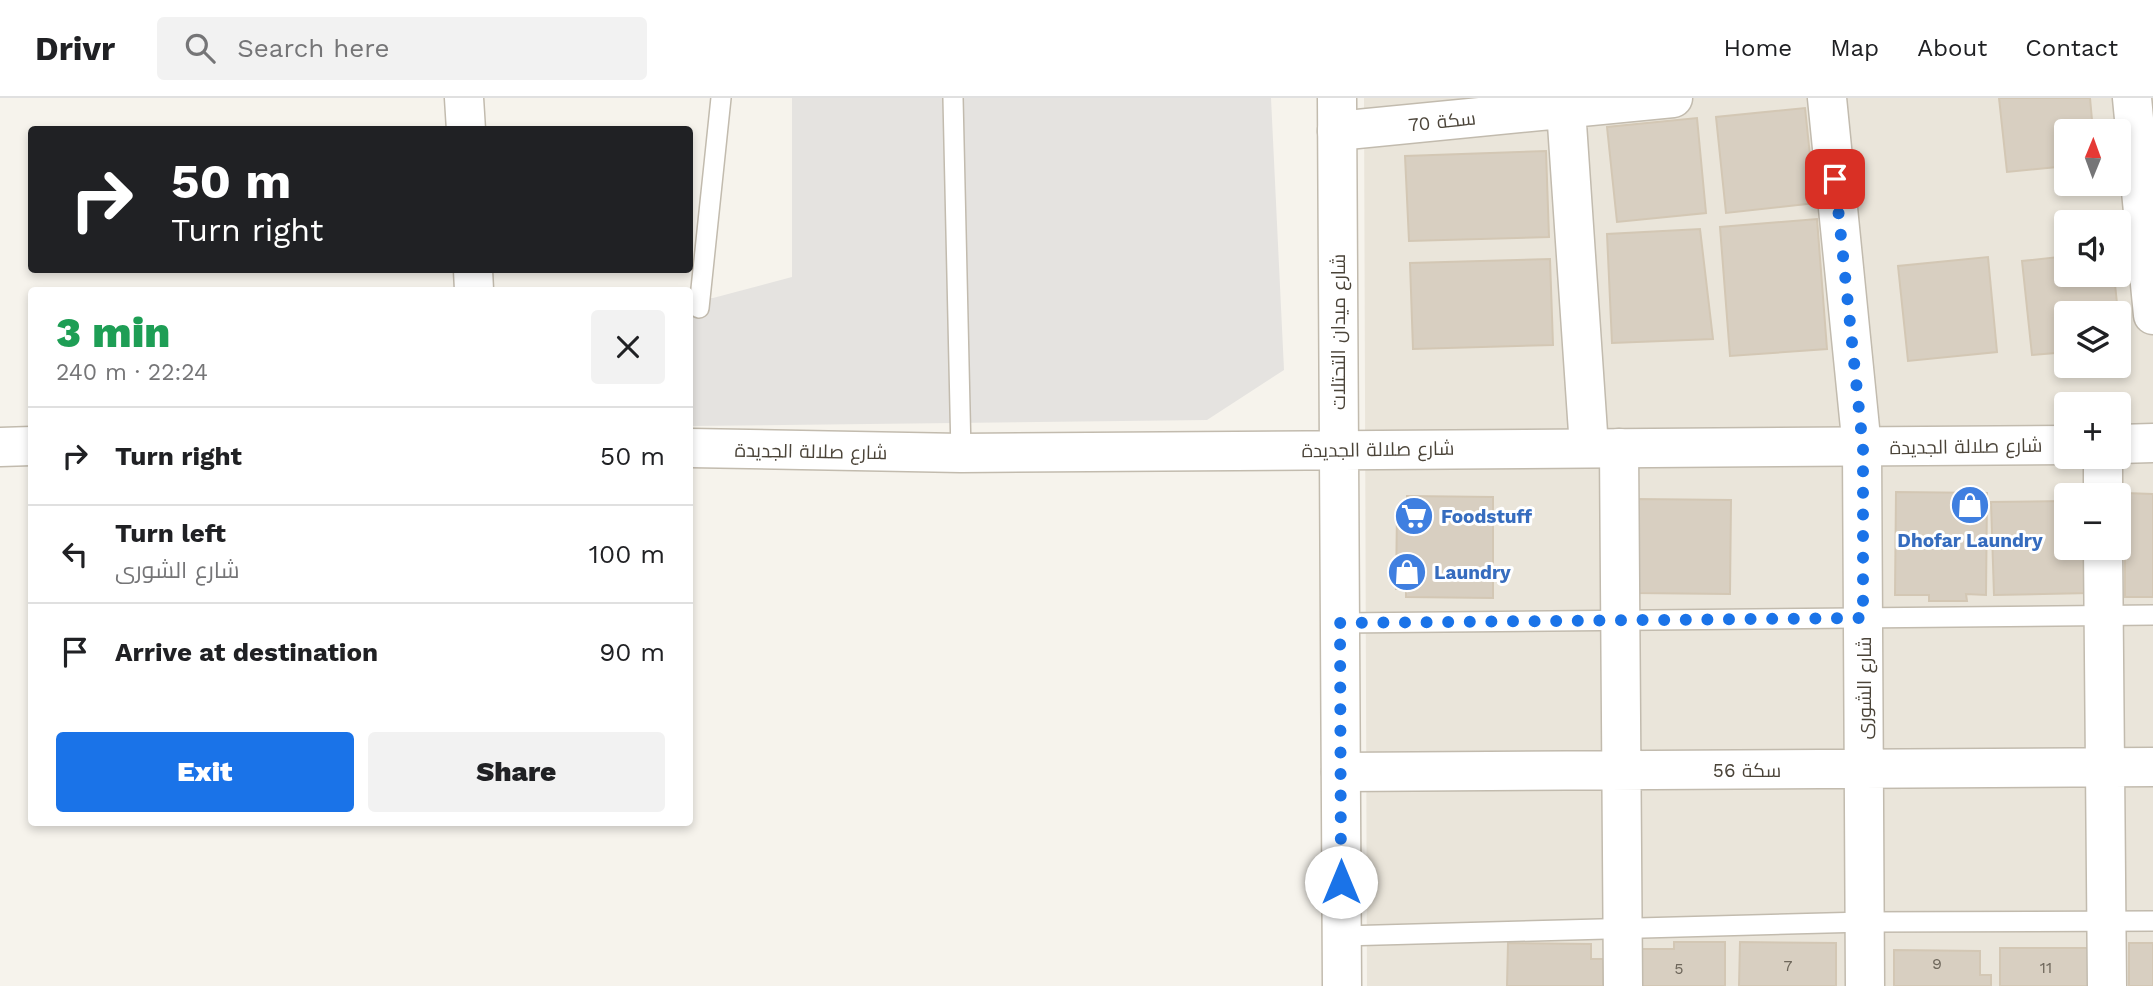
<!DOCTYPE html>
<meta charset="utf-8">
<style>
body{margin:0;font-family:"Work Sans",Cairo,sans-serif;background:#f2f2f2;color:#202124;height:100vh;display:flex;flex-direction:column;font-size:26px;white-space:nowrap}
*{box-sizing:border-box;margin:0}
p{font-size:23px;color:#757577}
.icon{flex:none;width:38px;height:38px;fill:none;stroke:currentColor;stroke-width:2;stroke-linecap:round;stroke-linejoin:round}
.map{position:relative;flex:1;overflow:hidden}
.panel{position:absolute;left:28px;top:189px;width:665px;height:539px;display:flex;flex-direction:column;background:#fff;border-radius:7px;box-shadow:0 4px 10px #0003}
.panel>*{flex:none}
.hud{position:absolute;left:28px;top:28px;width:665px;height:147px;border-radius:7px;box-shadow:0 4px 10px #0003;background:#202124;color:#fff;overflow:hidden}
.needle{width:46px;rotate:1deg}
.tools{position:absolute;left:2054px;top:21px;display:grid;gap:14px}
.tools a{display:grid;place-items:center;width:77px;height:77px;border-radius:7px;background:#fff;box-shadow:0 4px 10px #0003;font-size:35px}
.pin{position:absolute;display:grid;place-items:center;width:60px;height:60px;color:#fff;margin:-30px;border-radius:14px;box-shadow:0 4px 10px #0006}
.me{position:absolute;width:77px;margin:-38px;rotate:0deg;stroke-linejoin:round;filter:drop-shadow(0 0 5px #0008)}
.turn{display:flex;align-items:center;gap:24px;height:147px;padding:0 28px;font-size:32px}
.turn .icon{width:91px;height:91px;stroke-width:2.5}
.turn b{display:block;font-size:49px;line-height:60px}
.round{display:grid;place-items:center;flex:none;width:74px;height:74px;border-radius:7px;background:#f2f2f2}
.summary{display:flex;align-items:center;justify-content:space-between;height:119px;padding:0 28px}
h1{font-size:42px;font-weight:800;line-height:52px;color:#1e9e55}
.action{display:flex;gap:14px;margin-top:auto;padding:14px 28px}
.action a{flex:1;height:80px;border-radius:7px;background:#1a73e8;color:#fff;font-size:28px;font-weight:800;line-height:80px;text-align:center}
.action a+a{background:#f2f2f2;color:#202124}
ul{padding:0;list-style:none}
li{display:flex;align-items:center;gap:21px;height:98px;padding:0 28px;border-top:2px solid #e0e0e0}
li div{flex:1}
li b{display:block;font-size:26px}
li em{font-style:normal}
header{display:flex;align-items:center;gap:42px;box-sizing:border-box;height:98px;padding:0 35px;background:#fff;border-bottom:2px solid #e0e0e0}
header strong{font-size:33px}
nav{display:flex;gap:38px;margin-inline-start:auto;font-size:24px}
.search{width:490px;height:63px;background:#f2f2f2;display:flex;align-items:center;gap:18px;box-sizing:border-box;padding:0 24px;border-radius:7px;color:#757577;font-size:26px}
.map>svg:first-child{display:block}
.residential{fill:#eae5da;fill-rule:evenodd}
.parking{fill:#e5e3e0}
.building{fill:#d8cfc1;stroke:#d3c7b4;stroke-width:2}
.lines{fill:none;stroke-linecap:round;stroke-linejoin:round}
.service-casing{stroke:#c2bbae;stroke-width:22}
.minor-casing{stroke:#c2bbae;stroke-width:41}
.tertiary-casing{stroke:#c2bbae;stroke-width:41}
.service{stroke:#fff;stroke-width:19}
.minor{stroke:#fff;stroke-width:38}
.tertiary{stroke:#fff;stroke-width:38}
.route{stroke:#1a73e8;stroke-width:12;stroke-dasharray:0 21.6}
.labels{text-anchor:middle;stroke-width:6;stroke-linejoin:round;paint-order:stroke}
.number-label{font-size:16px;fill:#6e675b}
.street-label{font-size:19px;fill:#4b4439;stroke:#fff}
.shop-label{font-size:19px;font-weight:bold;fill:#366cbe;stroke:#fff;text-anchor:start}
</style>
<header>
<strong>Drivr</strong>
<div class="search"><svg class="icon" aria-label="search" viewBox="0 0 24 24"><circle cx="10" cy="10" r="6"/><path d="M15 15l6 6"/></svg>Search here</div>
<nav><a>Home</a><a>Map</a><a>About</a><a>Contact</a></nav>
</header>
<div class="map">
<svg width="2153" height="888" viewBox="0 0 2153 888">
<rect width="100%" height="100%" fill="#f6f3ec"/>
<path class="residential" d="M 1364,0 L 2153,0 L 2153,888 L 1367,888 ZM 2067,33 L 2119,33 L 2119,86 L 2067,86 ZM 2067,124 L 2119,124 L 2119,177 L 2067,177 ZM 2067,215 L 2119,215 L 2119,268 L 2067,268 ZM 2067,306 L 2119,306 L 2119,359 L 2067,359 ZM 2067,397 L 2119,397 L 2119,450 L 2067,450 Z"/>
<path class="parking" d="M 792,0 L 1271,0 L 1284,272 L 1207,322 L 690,328 L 690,200 L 713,200 L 792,179 Z"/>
<path class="building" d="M 1999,0 L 2090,0 L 2093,33 L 2067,33 L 2067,68 L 2007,74 Z
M 1805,10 L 1815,105 L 1726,115 L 1716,19 Z
M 1697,20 L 1706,115 L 1617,124 L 1607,29 Z
M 1546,53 L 1549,139 L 1409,143 L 1405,58 Z
M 1817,121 L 1827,251 L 1730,258 L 1720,129 Z
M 1700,131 L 1713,241 L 1612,245 L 1607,136 Z
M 2067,158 L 2067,177 L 2114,177 L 2118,215 L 2067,215 L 2067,254 L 2032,257 L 2022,163 Z
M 1988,159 L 1997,254 L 1908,263 L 1898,168 Z
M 1550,161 L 1553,247 L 1413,251 L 1410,165 Z
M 1896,394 L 1987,395 L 1986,497 L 1966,496 L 1967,503 L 1929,503 L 1929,497 L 1895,497 Z
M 2125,395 L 2153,396 L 2153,499 L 2125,499 Z
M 1407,398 L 1493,399 L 1493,500 L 1406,499 L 1406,491 L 1396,491 L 1397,413 L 1407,413 Z
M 1637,401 L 1731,402 L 1730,496 L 1636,495 Z
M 2067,403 L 2067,450 L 2088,450 L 2089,495 L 1994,497 L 1991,404 Z
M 1674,844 L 1725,844 L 1725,888 L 1633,888 L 1633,851 L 1674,851 Z
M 1740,844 L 1836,845 L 1836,888 L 1739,888 Z
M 1508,845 L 1591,846 L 1591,861 L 1603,861 L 1603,888 L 1507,888 Z
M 2129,845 L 2153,845 L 2153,888 L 2129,888 Z
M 2000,850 L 2091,850 L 2091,888 L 2000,888 Z
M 1894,852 L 1980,853 L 1980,877 L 1991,877 L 1991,888 L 1894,888 Z"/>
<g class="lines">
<g class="service-casing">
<path id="service" d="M 953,0 L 961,355
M 699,210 L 721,0
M 1340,525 L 2153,517
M 1342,838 L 1865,824 L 2153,823"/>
</g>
<g class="minor-casing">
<path id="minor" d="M 464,0 L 466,32
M 1827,0 L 1862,350 L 1865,888
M 2132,0 L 2153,217
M 1566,11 L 1589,349
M 1337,33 L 1673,0
M 473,172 L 474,192
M 1619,350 L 1623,888
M 2103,359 L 2103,397
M 2103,450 L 2107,888
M 1341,674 L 2153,669"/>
</g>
<g class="tertiary-casing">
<path id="tertiary" d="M 1337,0 L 1342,888
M 2119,346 L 2153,345
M 0,349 L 32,348
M 690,350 L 961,355 L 2067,347"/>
</g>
<use href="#service" class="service"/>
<use href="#minor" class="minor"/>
<use href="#tertiary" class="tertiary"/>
</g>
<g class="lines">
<path class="route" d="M 1341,784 L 1340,525 L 1863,520 L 1863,350 L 1835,81"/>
</g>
<defs>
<g id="shop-disc" transform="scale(2.0125)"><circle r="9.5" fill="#3f7fe0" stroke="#fff"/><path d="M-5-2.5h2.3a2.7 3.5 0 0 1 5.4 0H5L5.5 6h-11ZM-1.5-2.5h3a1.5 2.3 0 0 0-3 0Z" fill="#fff"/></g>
<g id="supermarket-disc" transform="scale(2.0125)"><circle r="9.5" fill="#3f7fe0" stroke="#fff"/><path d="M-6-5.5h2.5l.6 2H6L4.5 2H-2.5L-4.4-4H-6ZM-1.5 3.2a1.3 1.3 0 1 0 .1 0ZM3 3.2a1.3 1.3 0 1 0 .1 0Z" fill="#fff"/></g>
</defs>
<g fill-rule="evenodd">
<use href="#shop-disc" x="1970" y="407"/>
<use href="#supermarket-disc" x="1414" y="418"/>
<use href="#shop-disc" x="1407" y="474"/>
</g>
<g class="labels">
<g class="number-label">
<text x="1937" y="871">9</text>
<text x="1788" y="873">7</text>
<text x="2046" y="875">11</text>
<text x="1679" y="876">5</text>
</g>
<g class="street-label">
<text transform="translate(1442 23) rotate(-6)" y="7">سكة 70</text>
<text transform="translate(1338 234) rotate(-90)" y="7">شارع ميدان التحتلات</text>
<text transform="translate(1966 348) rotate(-1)" y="7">شارع صلالة الجديدة</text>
<text transform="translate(1378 351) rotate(-1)" y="7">شارع صلالة الجديدة</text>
<text transform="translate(811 353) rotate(1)" y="7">شارع صلالة الجديدة</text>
<text transform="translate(1864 590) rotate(-90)" y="7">شارع الشورى</text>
<text x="1747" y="679">سكة 56</text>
</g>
<g class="shop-label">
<text x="1441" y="425">Foodstuff</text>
<text x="1970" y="449" text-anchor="middle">Dhofar Laundry</text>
<text x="1434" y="481">Laundry</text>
</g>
</g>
</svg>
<div class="tools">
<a><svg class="needle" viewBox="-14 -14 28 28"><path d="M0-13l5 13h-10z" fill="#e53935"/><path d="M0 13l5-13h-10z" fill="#757577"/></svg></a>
<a><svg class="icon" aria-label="sound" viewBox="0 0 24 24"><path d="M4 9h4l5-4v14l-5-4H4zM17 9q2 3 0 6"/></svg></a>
<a><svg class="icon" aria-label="layers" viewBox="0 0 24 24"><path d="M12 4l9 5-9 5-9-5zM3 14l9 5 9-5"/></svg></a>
<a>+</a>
<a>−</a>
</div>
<div class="pin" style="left:1835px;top:81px;background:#d93025"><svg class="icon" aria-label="arrive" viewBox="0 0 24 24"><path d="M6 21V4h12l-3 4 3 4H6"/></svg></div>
<svg class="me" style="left:1341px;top:784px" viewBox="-20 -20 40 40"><circle r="19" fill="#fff"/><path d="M0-13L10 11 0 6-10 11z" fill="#1a73e8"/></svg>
<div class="hud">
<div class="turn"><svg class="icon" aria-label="right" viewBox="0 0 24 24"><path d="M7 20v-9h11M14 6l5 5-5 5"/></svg><div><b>50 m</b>Turn right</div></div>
</div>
<section class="panel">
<div class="summary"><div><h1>3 min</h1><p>240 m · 22:24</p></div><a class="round"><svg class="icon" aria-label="close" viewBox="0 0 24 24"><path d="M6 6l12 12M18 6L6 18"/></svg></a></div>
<ul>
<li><svg class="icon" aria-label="right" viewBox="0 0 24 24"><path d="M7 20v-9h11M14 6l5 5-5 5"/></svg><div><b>Turn right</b></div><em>50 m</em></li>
<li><svg class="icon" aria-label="left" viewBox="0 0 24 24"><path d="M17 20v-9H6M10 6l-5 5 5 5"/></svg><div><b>Turn left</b><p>شارع الشورى</p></div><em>100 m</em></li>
<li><svg class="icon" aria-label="arrive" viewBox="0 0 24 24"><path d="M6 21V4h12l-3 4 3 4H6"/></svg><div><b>Arrive at destination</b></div><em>90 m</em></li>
</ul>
<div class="action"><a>Exit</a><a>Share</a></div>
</section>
</div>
